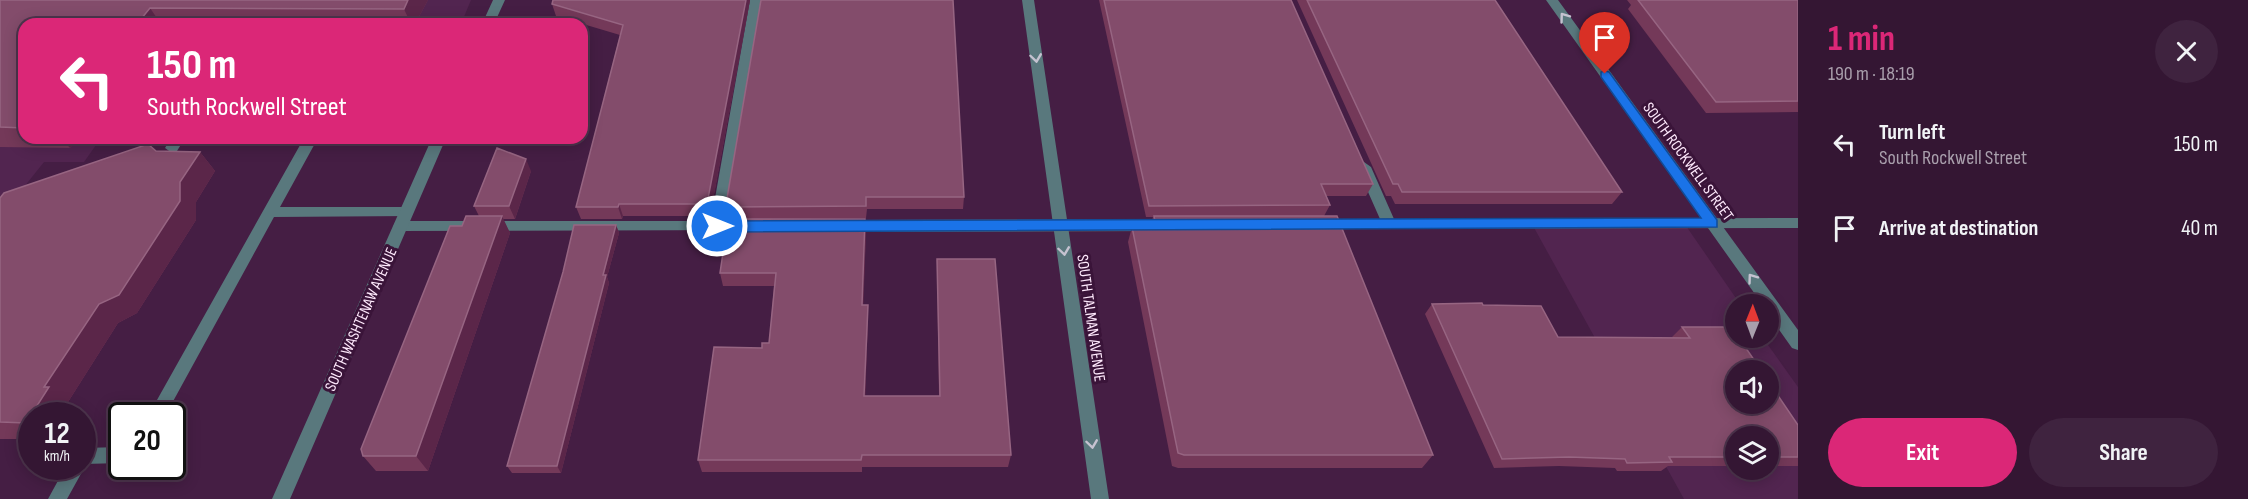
<!DOCTYPE html>
<meta charset="utf-8">
<style>
body{margin:0;font-family:"Sofia Sans Condensed",sans-serif;background:#3f233f;color:#f1f3f6;height:100vh;display:flex;flex-direction:column;font-size:22px;white-space:nowrap}
*{box-sizing:border-box;margin:0}
p{font-size:20px;color:#a99fac}
.icon{flex:none;width:33px;height:33px;fill:none;stroke:currentColor;stroke-width:2;stroke-linecap:round;stroke-linejoin:round}
.map{position:relative;flex:1;overflow:hidden}
.side{display:flex;flex-direction:column;background:#341633;width:450px}
.side>*{flex:none}
.top-card{position:absolute;left:18px;top:18px;width:570px;height:126px;border-radius:18px;box-shadow:0 3px 15px #0003,0 0 0 2px #4e354e;background:#db2777;color:#fff;overflow:hidden}
.needle{width:39px;rotate:1deg}
.buttons{position:absolute;left:1725px;top:294px;display:grid;gap:12px}
.buttons a{display:grid;place-items:center;width:54px;height:54px;border-radius:50%;background:#341633;box-shadow:0 3px 15px #0003,0 0 0 2px #4e354e;font-size:30px}
.speed{position:absolute;left:18px;top:402px;display:flex;gap:12px;font-size:30px;font-weight:700;text-align:center}
.speed>*{display:grid;place-content:center;width:78px;height:78px;border-radius:50%;background:#341633;box-shadow:0 3px 15px #0003,0 0 0 2px #4e354e;line-height:1}
.speed small{font-size:15px;font-weight:400}
.speed .limit{border:3px solid #111;border-radius:9px;background:#fff;color:#111}
.pin{position:absolute;display:grid;place-items:center;width:51px;height:51px;color:#fff;margin:-62px -26px;border-radius:50% 50% 50% 0;rotate:-45deg;box-shadow:0 0 6px #0007}
.pin .icon{rotate:45deg}
.me{position:absolute;width:66px;margin:-33px;rotate:90deg;stroke-linejoin:round;filter:drop-shadow(0 0 4px #0008)}
.turn{display:flex;align-items:center;gap:21px;height:126px;padding:0 30px;font-size:27px}
.turn .icon{width:78px;height:78px;stroke-width:2.5}
.turn b{display:block;font-size:42px;line-height:51px}
.round{display:grid;place-items:center;flex:none;width:63px;height:63px;border-radius:32px;background:#3f233f}
.headline{display:flex;align-items:center;justify-content:space-between;height:102px;padding:0 30px}
h1{font-size:36px;font-weight:700;line-height:45px;color:#db2777}
.button{display:flex;gap:12px;margin-top:auto;padding:12px 30px}
.button a{flex:1;height:69px;border-radius:36px;background:#db2777;color:#fff;font-size:24px;font-weight:700;line-height:69px;text-align:center}
.button a+a{background:#3f233f;color:#f1f3f6}
ul{padding:0;list-style:none}
li{display:flex;align-items:center;gap:18px;height:84px;padding:0 30px}
li div{flex:1}
li b{display:block;font-size:22px}
li em{font-style:normal}
main{display:flex;flex:1;min-height:0}
.map>svg:first-child{display:block}
.built{fill:#522550;fill-rule:evenodd}
.lines{fill:none;stroke-linecap:round;stroke-linejoin:round}
.lane{fill:#59787d;fill-rule:evenodd}
.street{fill:#59787d;fill-rule:evenodd}
.wall{fill:#743959}
.shaded-wall{fill:#5b2649}
.building{fill:#834c6b;stroke:#976582;stroke-width:1.5}
.oneway{stroke:#c5c2d0}
.route{fill:#1a73e8;stroke:#114b97;stroke-width:1.5}
.labels{text-anchor:middle;stroke-width:6;stroke-linejoin:round;paint-order:stroke}
.street-label{font-size:16px;fill:#ffeafd;stroke:#3a1439}
</style>
<main>
<div class="map">
<svg width="1798" height="499" viewBox="0 0 1798 499">
<rect width="100%" height="100%" fill="#451e44"/>
<path class="built" d="M 0,0 L 471,0 L 461,24 L 24,24 L 24,138 L 101,138 L 84,162 L 44,162 L 0,217 Z
M 1684,223 L 1740,304 L 1736,304 L 1736,338 L 1763,338 L 1798,387 L 1798,499 L 1684,499 L 1532,224 ZM 1736,370 L 1768,370 L 1768,404 L 1736,404 ZM 1736,436 L 1768,436 L 1768,470 L 1736,470 Z"/>
<g class="lines">
<path class="lane" d="M 750,0 L 762,0 L 725,221 L 753,222 L 755,226 L 753,230 L 395,231 L 393,227 L 395,223 L 400,221 L 711,221 Z
M 171,138 L 185,138 L 177,151 L 172,153 L 165,148 Z
M 304,138 L 318,138 L 280,207 L 406,207 L 413,212 L 411,216 L 274,217 L 165,416 L 148,416 Z
M 1364,162 L 1371,167 L 1394,219 L 1798,218 L 1798,228 L 1316,229 L 1314,225 L 1316,221 L 1321,219 L 1380,219 L 1357,167 Z
M 1171,219 L 1178,225 L 1171,231 L 847,232 L 840,226 L 847,220 Z
M 122,447 L 122,463 L 84,464 L 82,472 L 67,499 L 48,499 L 66,466 L 82,466 L 82,448 Z"/>
<path class="street" d="M 493,0 L 505,0 L 494,24 L 482,24 Z
M 1022,0 L 1034,0 L 1109,499 L 1091,499 Z
M 1546,0 L 1558,0 L 1798,330 L 1798,350 L 1792,348 L 1768,314 L 1768,304 L 1762,304 Z
M 432,138 L 446,138 L 290,499 L 272,499 Z"/>
</g>
<path class="wall" d="M 0,0 L 428,0 L 415,24 L 24,24 L 24,138 L 78,138 L 70,148 L 0,147 Z
M 750,0 L 710,216 L 623,216 L 622,219 L 581,219 L 576,207 L 620,35 L 556,16 L 552,4 Z
M 761,0 L 964,197 L 963,209 L 867,209 L 866,218 L 733,219 L 733,216 L 728,216 L 726,204 Z
M 1099,0 L 1291,0 L 1373,184 L 1366,196 L 1326,196 L 1330,205 L 1324,216 L 1433,455 L 1422,468 L 1178,468 L 1172,466 L 1128,242 L 1132,227 L 1150,227 L 1153,217 L 1146,217 Z
M 1297,0 L 1495,0 L 1622,192 L 1612,204 L 1395,204 L 1391,196 L 1386,196 Z
M 1627,0 L 1798,0 L 1798,112 L 1706,113 L 1628,9 L 1631,5 Z
M 156,151 L 200,152 L 215,171 L 196,202 L 196,220 L 137,313 L 118,323 L 68,402 L 71,405 L 32,416 L 32,439 L 0,439 L 0,198 Z
M 531,171 L 515,219 L 503,219 L 510,233 L 428,471 L 376,471 L 363,456 L 462,226 L 479,216 L 474,206 Z
M 865,219 L 866,232 L 863,305 L 868,305 L 868,318 L 865,396 L 939,396 L 937,272 L 937,259 L 1011,455 L 1008,467 L 862,467 L 862,472 L 702,472 L 698,460 L 762,348 L 769,343 L 774,286 L 723,286 L 720,273 Z
M 616,225 L 619,233 L 607,277 L 609,283 L 561,473 L 512,473 L 507,466 Z
M 1432,304 L 1558,337 L 1673,338 L 1672,337 L 1682,327 L 1798,425 L 1798,466 L 1768,466 L 1768,436 L 1736,436 L 1736,466 L 1668,466 L 1661,471 L 1617,471 L 1615,468 L 1559,466 L 1494,468 L 1425,314 Z"/>
<path class="shaded-wall" d="M 408,0 L 428,0 L 415,24 L 411,24 L 404,9 Z
M 746,0 L 750,0 L 710,216 L 707,204 Z
M 150,8 L 161,24 L 137,24 Z
M 61,138 L 78,138 L 70,148 Z
M 200,152 L 215,171 L 196,202 L 196,220 L 137,313 L 118,323 L 68,402 L 71,405 L 64,416 L 32,416 L 32,427 L 26,423 L 44,387 Z
M 526,159 L 531,171 L 515,219 L 509,206 Z
M 619,204 L 623,216 L 622,219 L 618,207 Z
M 502,216 L 510,233 L 428,471 L 416,456 Z
M 865,219 L 866,232 L 863,318 L 862,305 Z
M 616,225 L 619,233 L 607,277 L 609,283 L 561,473 L 557,466 Z
M 868,305 L 868,318 L 865,408 L 864,396 Z"/>
<path class="building" d="M 0,0 L 408,0 L 404,9 L 150,8 L 137,24 L 24,24 L 24,128 L 0,127 Z
M 553,0 L 746,0 L 707,204 L 619,204 L 618,207 L 576,207 L 623,25 L 552,4 Z
M 761,0 L 953,0 L 964,197 L 866,197 L 866,206 L 731,207 L 731,204 L 726,204 Z
M 1104,0 L 1291,0 L 1373,184 L 1321,184 L 1330,205 L 1149,206 Z
M 1307,0 L 1495,0 L 1622,192 L 1402,192 L 1398,184 L 1393,184 Z
M 1638,0 L 1798,0 L 1798,101 L 1716,102 Z
M 148,144 L 156,151 L 200,152 L 180,182 L 180,201 L 119,295 L 99,304 L 44,387 L 49,387 L 26,423 L 0,422 L 0,198 L 4,193 Z
M 497,148 L 526,159 L 509,206 L 474,206 Z
M 466,216 L 502,216 L 416,456 L 363,456 L 361,449 L 450,226 L 462,226 Z
M 1154,216 L 1337,216 L 1433,455 L 1184,455 L 1178,453 L 1132,227 L 1156,227 Z
M 728,219 L 865,219 L 862,305 L 868,305 L 864,396 L 940,396 L 937,259 L 995,259 L 1011,455 L 862,455 L 861,460 L 698,460 L 714,347 L 762,348 L 762,343 L 769,343 L 776,273 L 720,273 Z
M 574,225 L 616,225 L 603,275 L 606,275 L 557,466 L 507,466 L 563,272 Z
M 1482,303 L 1483,305 L 1541,306 L 1558,337 L 1690,338 L 1682,327 L 1732,327 L 1736,332 L 1736,338 L 1739,338 L 1761,370 L 1736,370 L 1736,404 L 1768,404 L 1768,381 L 1798,425 L 1798,457 L 1768,457 L 1768,436 L 1736,436 L 1736,457 L 1669,457 L 1672,462 L 1627,463 L 1625,459 L 1569,457 L 1502,459 L 1432,304 Z"/>
<defs><path id="oneway-chevron" d="M-2-3.5L2.5 0L-2 3.5" fill="none" stroke-width="1.6" stroke-linecap="round" stroke-linejoin="round" transform="scale(1.5)"/></defs>
<g class="oneway">
<use href="#oneway-chevron" transform="translate(1564 17) rotate(-126)"/>
<use href="#oneway-chevron" transform="translate(1036 58) rotate(82)"/>
<use href="#oneway-chevron" transform="translate(1064 251) rotate(82)"/>
<use href="#oneway-chevron" transform="translate(1752 278) rotate(-126)"/>
<use href="#oneway-chevron" transform="translate(1092 444) rotate(82)"/>
</g>
<path class="route" d="M 1605,71 L 1609,72 L 1717,220 L 1717,227 L 717,232 L 710,226 L 717,221 L 1701,218 L 1601,77 L 1601,72 Z"/>
<g class="labels">
<g class="street-label">
<text transform="translate(1689 161) rotate(54)" y="6">SOUTH ROCKWELL STREET</text>
<text transform="translate(1092 318) rotate(82)" y="6">SOUTH TALMAN AVENUE</text>
<text transform="translate(360 319) rotate(-66)" y="6">SOUTH WASHTENAW AVENUE</text>
</g>
</g>
</svg>
<div class="buttons">
<a><svg class="needle" viewBox="-14 -14 28 28"><path d="M0-13l5 13h-10z" fill="#e53935"/><path d="M0 13l5-13h-10z" fill="#a99fac"/></svg></a>
<a><svg class="icon" aria-label="sound" viewBox="0 0 24 24"><path d="M4 9h4l5-4v14l-5-4H4zM17 9q2 3 0 6"/></svg></a>
<a><svg class="icon" aria-label="layers" viewBox="0 0 24 24"><path d="M12 4l9 5-9 5-9-5zM3 14l9 5 9-5"/></svg></a>
</div>
<div class="speed"><div>12<small>km/h</small></div><div class="limit">20</div></div>
<div class="pin" style="left:1605px;top:74px;background:#d93025"><svg class="icon" aria-label="arrive" viewBox="0 0 24 24"><path d="M6 21V4h12l-3 4 3 4H6"/></svg></div>
<svg class="me" style="left:717px;top:226px" viewBox="-20 -20 40 40"><circle r="17" fill="#1a73e8" stroke="#fff" stroke-width="3"/><path d="M0-11L8 9 0 5-8 9z" fill="#fff"/></svg>
<div class="top-card">
<div class="turn"><svg class="icon" aria-label="left" viewBox="0 0 24 24"><path d="M17 20v-9H6M10 6l-5 5 5 5"/></svg><div><b>150 m</b>South Rockwell Street</div></div>
</div>
</div>
<section class="side">
<div class="headline"><div><h1>1 min</h1><p>190 m · 18:19</p></div><a class="round"><svg class="icon" aria-label="close" viewBox="0 0 24 24"><path d="M6 6l12 12M18 6L6 18"/></svg></a></div>
<ul>
<li><svg class="icon" aria-label="left" viewBox="0 0 24 24"><path d="M17 20v-9H6M10 6l-5 5 5 5"/></svg><div><b>Turn left</b><p>South Rockwell Street</p></div><em>150 m</em></li>
<li><svg class="icon" aria-label="arrive" viewBox="0 0 24 24"><path d="M6 21V4h12l-3 4 3 4H6"/></svg><div><b>Arrive at destination</b></div><em>40 m</em></li>
</ul>
<div class="button"><a>Exit</a><a>Share</a></div>
</section>
</main>
